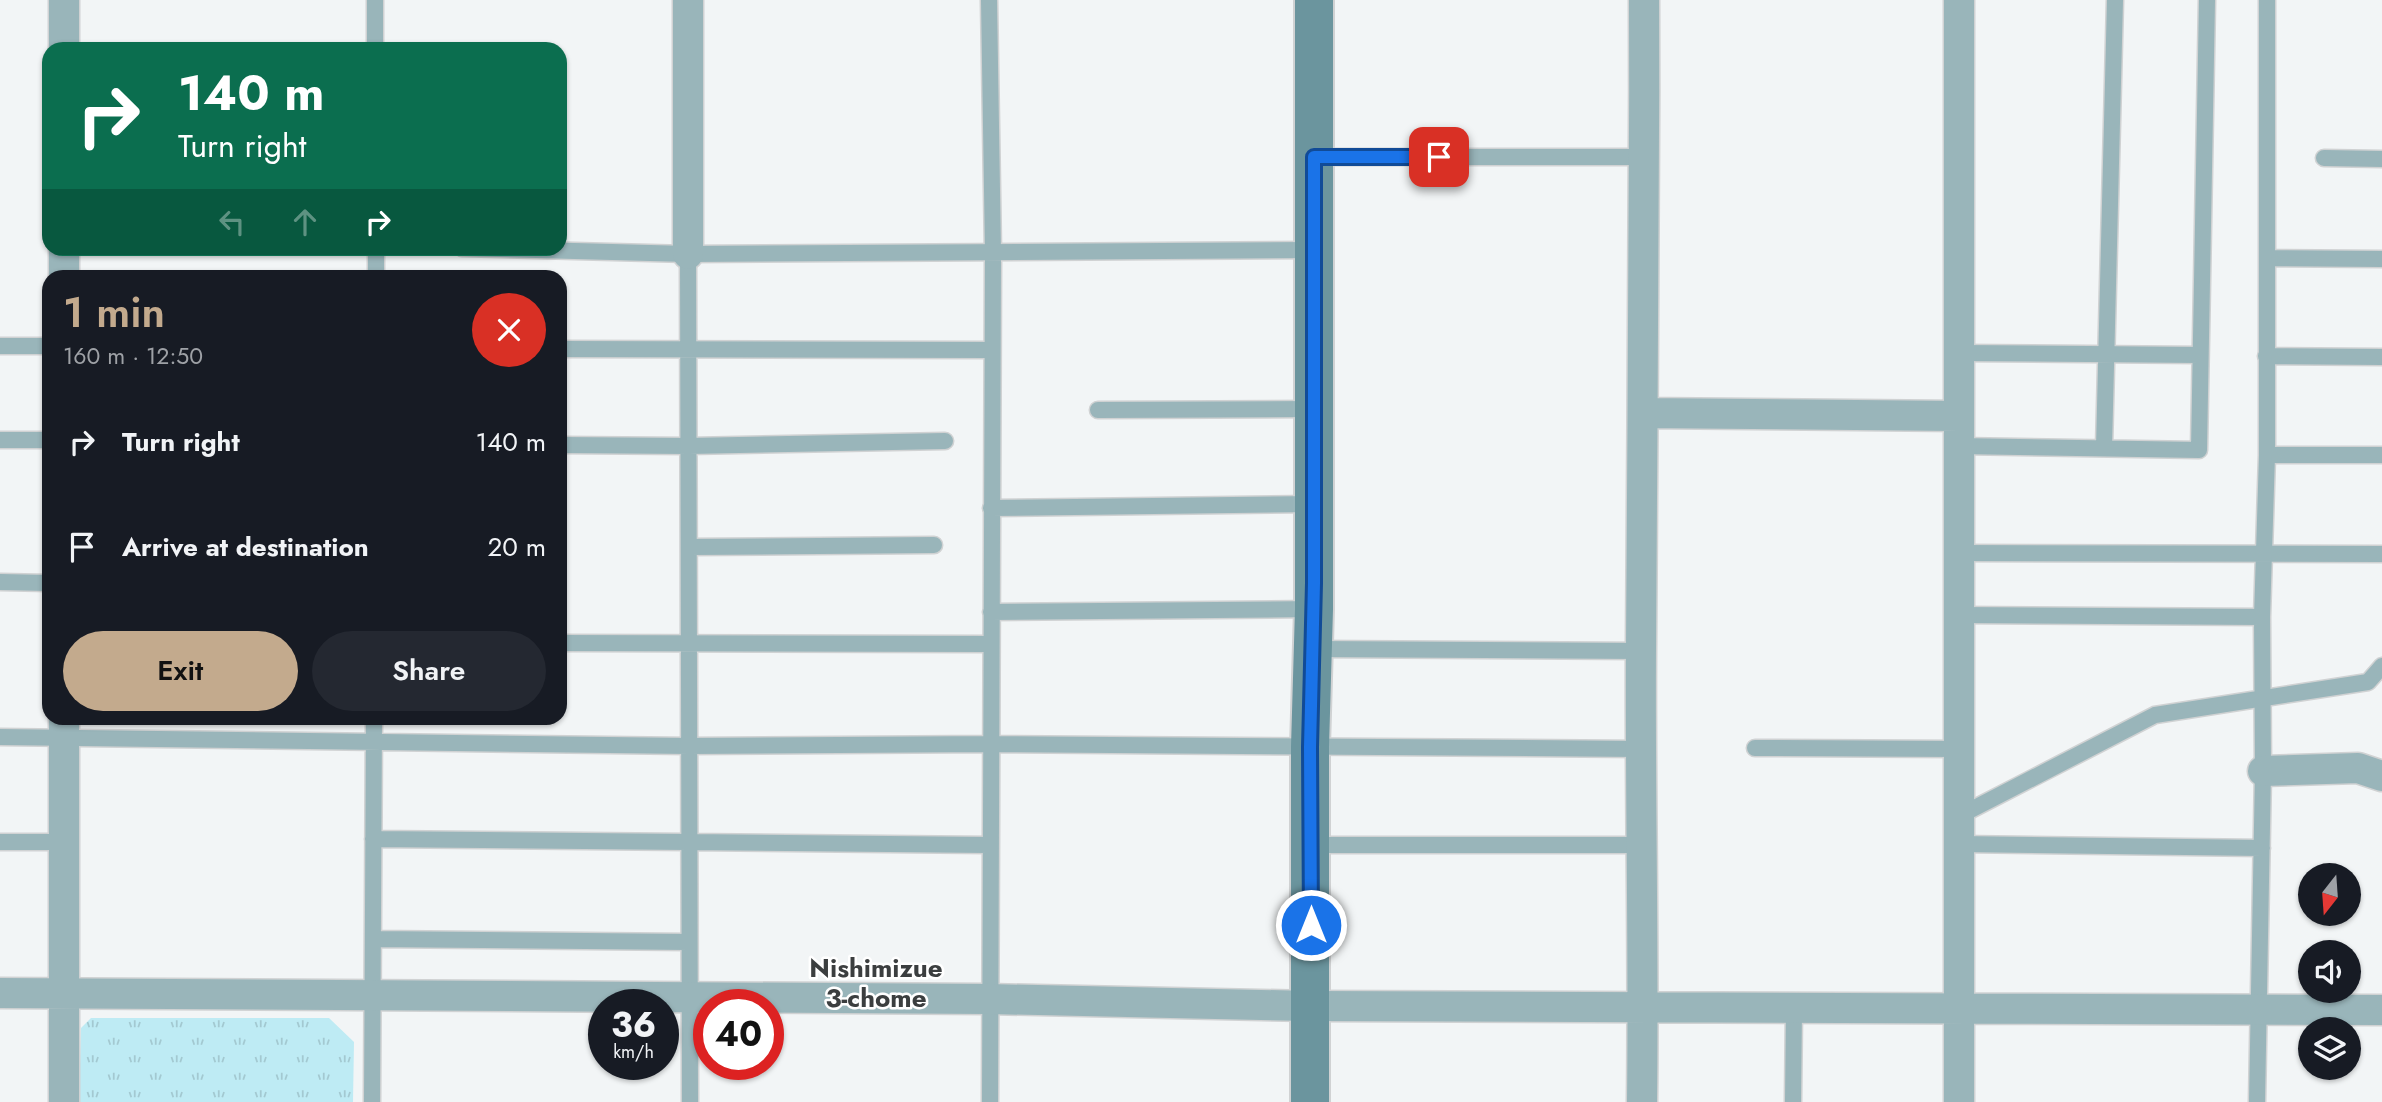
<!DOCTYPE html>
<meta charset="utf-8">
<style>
body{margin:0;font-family:Jost,sans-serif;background:#242831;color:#f1f3f6;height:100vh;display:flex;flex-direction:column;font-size:26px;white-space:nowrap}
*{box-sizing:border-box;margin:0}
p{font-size:23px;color:#9ea1a6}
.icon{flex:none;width:38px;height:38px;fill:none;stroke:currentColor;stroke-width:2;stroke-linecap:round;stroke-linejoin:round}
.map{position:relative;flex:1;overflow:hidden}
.details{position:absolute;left:42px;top:270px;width:525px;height:455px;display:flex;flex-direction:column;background:#171b24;border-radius:21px;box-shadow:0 2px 5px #0004}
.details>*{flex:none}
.banner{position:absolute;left:42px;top:42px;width:525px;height:214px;border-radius:21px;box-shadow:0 2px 5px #0004;background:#0b6e4f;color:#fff;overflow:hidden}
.needle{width:46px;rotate:197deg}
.tools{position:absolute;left:2298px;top:863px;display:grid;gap:14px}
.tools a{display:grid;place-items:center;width:63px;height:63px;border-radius:50%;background:#171b24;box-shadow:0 2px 5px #0004;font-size:35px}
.speed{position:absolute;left:588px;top:989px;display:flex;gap:14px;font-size:35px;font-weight:700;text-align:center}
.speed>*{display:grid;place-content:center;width:91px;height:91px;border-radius:50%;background:#171b24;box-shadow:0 2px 5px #0004;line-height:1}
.speed small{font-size:18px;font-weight:400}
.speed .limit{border:10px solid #d22;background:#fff;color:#111}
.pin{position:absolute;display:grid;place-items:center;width:60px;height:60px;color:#fff;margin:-30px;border-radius:14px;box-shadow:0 4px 10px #0006}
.me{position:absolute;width:77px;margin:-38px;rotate:0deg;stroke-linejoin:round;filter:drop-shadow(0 0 5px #0008)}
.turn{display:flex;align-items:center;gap:24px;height:147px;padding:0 21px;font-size:32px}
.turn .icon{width:91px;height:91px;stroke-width:2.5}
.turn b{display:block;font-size:49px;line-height:60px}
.lanes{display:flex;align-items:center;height:66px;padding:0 21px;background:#0003;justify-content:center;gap:35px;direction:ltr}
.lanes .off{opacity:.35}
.round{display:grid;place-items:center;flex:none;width:74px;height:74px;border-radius:37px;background:#242831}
.overview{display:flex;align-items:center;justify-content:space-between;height:119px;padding:0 21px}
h1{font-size:42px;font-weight:600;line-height:52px;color:#c3aa8d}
.cta{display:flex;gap:14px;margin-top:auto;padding:14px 21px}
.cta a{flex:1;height:80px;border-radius:42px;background:#c3aa8d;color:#111;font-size:28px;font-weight:600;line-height:80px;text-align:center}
.cta a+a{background:#242831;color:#f1f3f6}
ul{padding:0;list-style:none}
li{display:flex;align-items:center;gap:21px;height:105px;padding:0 21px}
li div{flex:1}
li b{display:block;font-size:26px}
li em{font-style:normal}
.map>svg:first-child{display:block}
.park{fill:url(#park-tufts)}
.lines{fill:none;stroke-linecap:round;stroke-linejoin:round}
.lane-casing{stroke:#d0d2d3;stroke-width:19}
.street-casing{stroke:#d0d2d3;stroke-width:33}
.secondary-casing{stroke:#d0d2d3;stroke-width:42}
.lane{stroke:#99b5ba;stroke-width:16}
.street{stroke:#99b5ba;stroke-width:30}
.secondary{stroke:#6b959e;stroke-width:38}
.route-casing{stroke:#114b97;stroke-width:18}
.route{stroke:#1a73e8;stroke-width:12}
.labels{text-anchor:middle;stroke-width:5;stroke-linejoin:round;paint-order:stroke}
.neighbourhood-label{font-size:26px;font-weight:bold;fill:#3b3e3f;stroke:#fff}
</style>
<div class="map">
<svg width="2382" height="1102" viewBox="0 0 2382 1102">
<defs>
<pattern id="park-tufts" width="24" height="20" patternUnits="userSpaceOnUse" patternTransform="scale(1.75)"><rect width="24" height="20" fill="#beebf4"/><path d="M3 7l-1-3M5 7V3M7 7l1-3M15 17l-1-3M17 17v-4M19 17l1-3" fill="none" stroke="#a3c9d1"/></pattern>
</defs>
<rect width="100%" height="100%" fill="#f2f5f6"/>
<path class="park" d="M 91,1018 L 329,1018 L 354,1042 L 353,1102 L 79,1102 L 81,1028 Z"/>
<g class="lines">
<g class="lane-casing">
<path id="lane" d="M 375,0 L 375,49
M 989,0 L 993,253 L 990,1102
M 1314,157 L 1646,157
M 2324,158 L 2382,159
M 462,248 L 688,254 L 1313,250
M 688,254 L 690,1102
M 2268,258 L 2382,259
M 376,276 L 376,248
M 0,346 L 49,346
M 560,349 L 992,350
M 1959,353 L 2200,355
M 2266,356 L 2382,357
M 1098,410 L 1313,409
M 0,440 L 49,440
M 560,445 L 689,446 L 945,441
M 1959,446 L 2199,450 L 2207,0
M 2104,448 L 2115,0
M 2267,455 L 2382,455
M 991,508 L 1314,504
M 689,547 L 934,545
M 1959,553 L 2382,554
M 0,582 L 49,583
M 991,612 L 1314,609
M 1959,615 L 2262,617
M 560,643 L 990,644
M 1313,649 L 1641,651
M 0,737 L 689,746 L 990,744 L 1641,749
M 1755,748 L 1959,749
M 1959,816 L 2155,715 L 2368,682 L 2382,666
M 373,839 L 989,845
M 0,842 L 65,842
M 1959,844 L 2262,848
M 1311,845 L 1640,845
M 373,939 L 689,942
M 372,1102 L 374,718
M 1793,1102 L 1794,1008
M 2257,1102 L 2263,771 L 2262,617 L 2267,455 L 2267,0"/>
</g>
<g class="street-casing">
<path id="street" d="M 688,0 L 688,254
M 64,49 L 64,0
M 64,248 L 64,276
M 1643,413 L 1959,416
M 2263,771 L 2358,768 L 2382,776
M 0,993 L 989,999 L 1310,1006 L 2382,1010
M 64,1102 L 64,718
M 1642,1102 C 1644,951 1640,799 1641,648 C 1642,432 1645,216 1644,0
M 1959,1102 L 1959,0"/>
</g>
<g class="secondary-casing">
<path id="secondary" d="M 1310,1102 L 1310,747 L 1314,609 L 1314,0"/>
</g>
<use href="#lane" class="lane"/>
<use href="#street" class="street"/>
<use href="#secondary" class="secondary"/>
</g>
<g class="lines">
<g class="route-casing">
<path id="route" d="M 1311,925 L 1310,747 L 1314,583 L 1314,157 L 1439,157"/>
</g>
<use href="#route" class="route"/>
</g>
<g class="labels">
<g class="neighbourhood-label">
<text x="876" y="977">Nishimizue<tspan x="876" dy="30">3-chome</tspan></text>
</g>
</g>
</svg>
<div class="tools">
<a><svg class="needle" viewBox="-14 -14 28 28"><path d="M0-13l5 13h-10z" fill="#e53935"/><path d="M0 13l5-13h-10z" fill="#9ea1a6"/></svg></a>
<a><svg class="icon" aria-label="sound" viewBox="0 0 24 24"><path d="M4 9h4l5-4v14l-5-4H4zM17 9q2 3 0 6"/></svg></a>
<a><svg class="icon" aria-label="layers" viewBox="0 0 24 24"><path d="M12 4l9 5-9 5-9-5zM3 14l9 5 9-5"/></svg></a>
</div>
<div class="speed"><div>36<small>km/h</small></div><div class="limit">40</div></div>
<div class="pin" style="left:1439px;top:157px;background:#d93025"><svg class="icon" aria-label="arrive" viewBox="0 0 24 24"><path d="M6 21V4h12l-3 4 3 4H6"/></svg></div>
<svg class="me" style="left:1311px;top:925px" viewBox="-20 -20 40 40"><circle r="17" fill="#1a73e8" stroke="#fff" stroke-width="3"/><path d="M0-11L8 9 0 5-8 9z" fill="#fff"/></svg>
<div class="banner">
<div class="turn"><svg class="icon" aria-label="right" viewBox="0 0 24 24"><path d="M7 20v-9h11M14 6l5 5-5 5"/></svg><div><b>140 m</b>Turn right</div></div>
<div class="lanes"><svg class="icon off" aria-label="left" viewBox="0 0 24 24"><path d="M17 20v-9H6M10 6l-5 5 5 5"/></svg><svg class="icon off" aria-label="ahead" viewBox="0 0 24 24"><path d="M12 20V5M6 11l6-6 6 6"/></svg><svg class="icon" aria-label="right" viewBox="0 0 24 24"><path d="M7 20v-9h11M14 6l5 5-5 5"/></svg></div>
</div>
<section class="details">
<div class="overview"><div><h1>1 min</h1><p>160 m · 12:50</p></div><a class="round" style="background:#d93025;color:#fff"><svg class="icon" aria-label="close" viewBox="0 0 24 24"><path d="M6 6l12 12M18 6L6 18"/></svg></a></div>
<ul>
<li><svg class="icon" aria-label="right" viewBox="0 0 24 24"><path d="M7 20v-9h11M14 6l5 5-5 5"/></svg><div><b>Turn right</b></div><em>140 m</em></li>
<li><svg class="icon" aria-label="arrive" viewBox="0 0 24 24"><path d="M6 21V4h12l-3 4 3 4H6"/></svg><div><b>Arrive at destination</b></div><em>20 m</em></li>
</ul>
<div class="cta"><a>Exit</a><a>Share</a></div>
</section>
</div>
